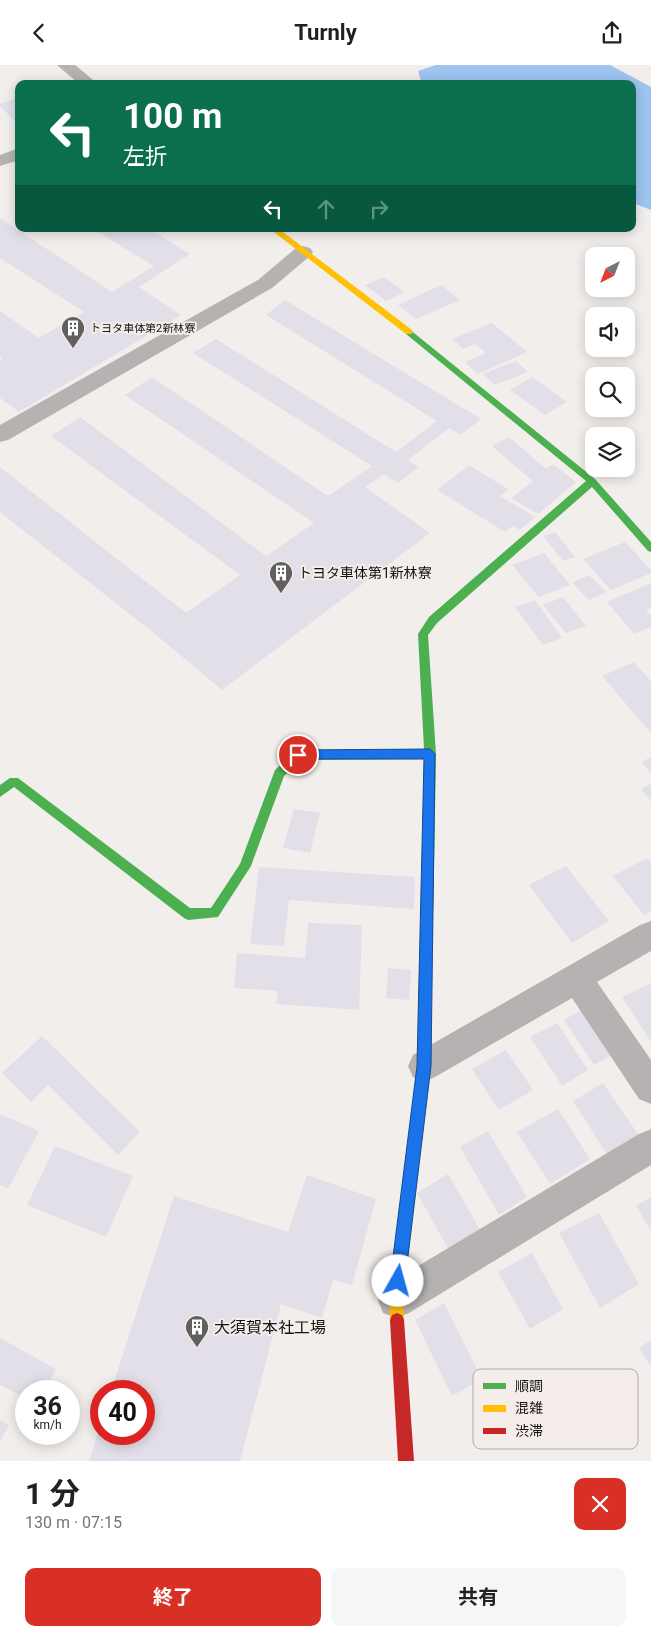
<!DOCTYPE html>
<html lang="ja">
<meta charset="utf-8">
<style>
body{margin:0;font-family:Roboto,"Noto Sans JP",sans-serif;background:#f6f6f6;color:#202124;height:100vh;display:flex;flex-direction:column;font-size:19px;white-space:nowrap}
*{box-sizing:border-box;margin:0}
p{font-size:16px;color:#757577}
.icon{flex:none;width:28px;height:28px;fill:none;stroke:currentColor;stroke-width:2;stroke-linecap:round;stroke-linejoin:round}
.map{position:relative;height:1396px;overflow:hidden}
.panel{display:flex;flex-direction:column;background:#fff;flex:1}
.panel>*{flex:none}
.guide{position:absolute;left:15px;top:15px;width:621px;height:152px;border-radius:10px;box-shadow:0 2px 12px #0003;background:#0b6e4f;color:#fff;overflow:hidden}
.needle{width:32px;rotate:222deg}
.buttons{position:absolute;left:585px;top:182px;display:grid;gap:10px}
.buttons a{display:grid;place-items:center;width:50px;height:50px;border-radius:10px;background:#fff;box-shadow:0 2px 12px #0003;font-size:25px}
.speed{position:absolute;left:15px;top:1315px;display:flex;gap:10px;font-size:25px;font-weight:700;text-align:center}
.speed>*{display:grid;place-content:center;width:65px;height:65px;border-radius:50%;background:#fff;box-shadow:0 2px 12px #0003;line-height:1}
.speed small{font-size:12px;font-weight:400}
.speed .limit{border:8px solid #d22;background:#fff;color:#111}
.pin{position:absolute;display:grid;place-items:center;width:42px;height:42px;color:#fff;margin:-21px;border:2px solid #fff;border-radius:50%;box-shadow:0 1px 5px #0007}
.me{position:absolute;width:55px;margin:-28px;rotate:7deg;stroke-linejoin:round;filter:drop-shadow(0 0 4px #0008)}
.turn{display:flex;align-items:center;gap:18px;height:105px;padding:0 25px;font-size:22px}
.turn .icon{width:65px;height:65px;stroke-width:2.5}
.turn b{display:block;font-size:35px;line-height:42px}
.lanes{display:flex;align-items:center;height:48px;padding:0 25px;background:#0003;justify-content:center;gap:25px;direction:ltr}
.lanes .off{opacity:.35}
.round{display:grid;place-items:center;flex:none;width:52px;height:52px;border-radius:10px;background:#f6f6f6}
.headline{display:flex;align-items:center;justify-content:space-between;height:85px;padding:0 25px}
h1{font-size:30px;font-weight:700;line-height:38px}
.primary-button{display:flex;gap:10px;margin-top:auto;padding:10px 25px}
.primary-button a{flex:1;height:58px;border-radius:10px;background:#d93025;color:#fff;font-size:20px;font-weight:700;line-height:58px;text-align:center}
.primary-button a+a{background:#f6f6f6;color:#202124}
header{display:flex;justify-content:space-between;align-items:center;height:65px;padding:0 25px;background:#fff;font-size:22px;font-weight:700}
.map>svg:first-child{display:block}
.water{fill:#9dc5f0}
.building{fill:#e2dfe9}
.lines{fill:none;stroke-linecap:round;stroke-linejoin:round}
.street{fill:#b5b2b1;fill-rule:evenodd}
.fast{fill:#4caf50;fill-rule:evenodd}
.slow{fill:#ffc107;fill-rule:evenodd}
.jam{fill:#c62828;fill-rule:evenodd}
.route{fill:#1a73e8;stroke:#114b97}
.labels{text-anchor:middle;stroke-width:4;stroke-linejoin:round;paint-order:stroke}
.far-poi-label{font-size:11px;fill:#151312;stroke:#f4edea;text-anchor:start}
.poi-label{font-size:14px;fill:#151312;stroke:#f4edea;text-anchor:start}
.near-poi-label{font-size:16px;fill:#151312;stroke:#f4edea;text-anchor:start}
.key{fill:#f4edea;stroke:#b1aca9;stroke-width:1}
.key-label{font-size:14px;fill:#151312}
</style>
<header><svg class="icon" aria-label="back" viewBox="0 0 24 24"><path d="M15 5l-7 7 7 7"/></svg>Turnly<svg class="icon" aria-label="share" viewBox="0 0 24 24"><path d="M12 15V3M7 8l5-5 5 5M5 13v7h14v-7"/></svg></header>
<div class="map">
<svg width="651" height="1396" viewBox="0 0 651 1396">
<rect width="100%" height="100%" fill="#f2eeec"/>
<path class="water" d="M 436,0 L 610,0 L 651,22 L 651,145 L 633,138 L 632,19 L 422,19 L 418,6 Z"/>
<path class="building" d="M 19,32 L 19,60 L 0,41 L 0,39 Z
M 0,153 L 112,227 L 154,201 L 93,164 L 149,164 L 190,189 L 139,222 L 181,250 L 19,347 L 0,333 L 0,296 L 2,294 L 0,292 L 0,246 L 39,273 L 84,247 L 0,193 Z
M 384,212 L 405,227 L 386,236 L 365,220 Z
M 441,220 L 460,235 L 416,254 L 398,240 Z
M 285,235 L 481,354 L 461,370 L 449,363 L 408,395 L 419,402 L 398,418 L 384,409 L 365,422 L 430,468 L 222,625 L 155,569 L 0,447 L 0,402 L 186,548 L 240,510 L 51,371 L 80,352 L 266,491 L 314,458 L 125,330 L 152,312 L 328,431 L 372,401 L 193,288 L 216,274 L 396,387 L 437,356 L 266,250 Z
M 492,258 L 527,287 L 478,309 L 465,297 L 486,288 L 475,279 L 463,284 L 452,274 Z
M 516,296 L 528,307 L 495,320 L 483,309 Z
M 532,312 L 567,337 L 545,350 L 510,325 Z
M 509,372 L 546,404 L 553,399 L 576,417 L 538,449 L 511,433 L 533,416 L 492,381 Z
M 469,400 L 508,424 L 500,431 L 535,452 L 520,465 L 513,461 L 505,467 L 437,425 Z
M 555,467 L 575,492 L 563,496 L 543,471 Z
M 625,477 L 651,505 L 651,508 L 611,525 L 583,494 Z
M 544,488 L 570,520 L 539,532 L 512,500 Z
M 589,510 L 606,527 L 589,535 L 572,518 Z
M 651,518 L 651,543 L 646,545 L 651,551 L 651,562 L 634,569 L 607,537 Z
M 563,532 L 586,561 L 566,568 L 543,540 Z
M 535,535 L 562,573 L 543,580 L 515,542 Z
M 634,597 L 651,616 L 651,668 L 602,611 Z
M 651,692 L 651,708 L 641,697 Z
M 651,719 L 651,736 L 641,724 Z
M 294,744 L 320,748 L 310,788 L 283,783 Z
M 647,793 L 651,798 L 651,846 L 644,850 L 613,811 Z
M 566,801 L 609,856 L 572,878 L 529,820 Z
M 259,802 L 415,812 L 414,844 L 289,835 L 284,881 L 250,879 Z
M 308,858 L 362,860 L 359,945 L 276,939 L 278,926 L 234,923 L 237,888 L 305,893 Z
M 388,903 L 411,905 L 409,935 L 386,933 Z
M 651,918 L 651,977 L 622,932 Z
M 586,942 L 617,987 L 594,1000 L 564,955 Z
M 557,958 L 588,1005 L 562,1021 L 530,972 Z
M 42,971 L 140,1067 L 118,1090 L 48,1020 L 31,1037 L 2,1008 Z
M 506,985 L 533,1025 L 499,1045 L 472,1004 Z
M 603,1018 L 640,1072 L 608,1091 L 573,1036 Z
M 558,1044 L 590,1094 L 550,1119 L 517,1067 Z
M 0,1049 L 39,1066 L 8,1124 L 0,1120 Z
M 488,1066 L 527,1132 L 499,1150 L 460,1082 Z
M 55,1081 L 133,1111 L 106,1172 L 27,1140 Z
M 448,1109 L 482,1168 L 450,1187 L 417,1128 Z
M 307,1110 L 376,1134 L 352,1220 L 333,1215 L 322,1253 L 281,1239 L 240,1396 L 89,1396 L 101,1358 L 101,1369 L 144,1369 L 144,1326 L 111,1326 L 174,1131 L 288,1167 Z
M 651,1132 L 651,1166 L 636,1141 Z
M 599,1148 L 639,1219 L 600,1243 L 559,1168 Z
M 532,1188 L 563,1244 L 530,1264 L 498,1207 Z
M 444,1238 L 482,1314 L 452,1331 L 415,1255 Z
M 0,1273 L 56,1304 L 44,1326 L 26,1326 L 26,1334 L 0,1320 Z
M 651,1275 L 651,1302 L 639,1283 Z
M 0,1355 L 9,1360 L 0,1377 Z"/>
<g class="lines">
<path class="street" d="M 57,0 L 75,0 L 98,19 L 79,19 Z
M 19,83 L 19,95 L 0,101 L 0,90 Z
M 303,181 L 310,183 L 313,187 L 310,191 L 272,223 L 8,375 L 0,377 L 0,360 L 258,215 L 296,183 Z
M 651,856 L 651,886 L 597,917 L 651,995 L 651,1039 L 639,1034 L 572,933 L 435,1012 L 424,1017 L 413,1012 L 408,1001 L 413,990 L 640,860 Z
M 651,1064 L 651,1100 L 409,1248 L 396,1253 L 383,1248 L 378,1235 L 383,1222 L 639,1069 Z"/>
<path class="fast" d="M 409,264 L 595,414 L 651,477 L 651,487 L 648,486 L 592,422 L 437,558 L 428,570 L 436,689 L 434,805 L 432,809 L 428,810 L 424,809 L 422,805 L 424,694 L 301,695 L 284,711 L 251,801 L 218,852 L 188,855 L 184,853 L 14,722 L 0,732 L 0,720 L 10,713 L 18,713 L 190,843 L 211,843 L 240,799 L 275,705 L 294,687 L 424,684 L 418,569 L 429,552 L 586,416 L 406,269 L 406,265 Z"/>
<path class="slow" d="M 270,164 L 279,164 L 412,265 L 412,269 L 406,269 Z
M 425,930 L 430,932 L 431,936 L 431,1001 L 403,1235 L 404,1255 L 402,1260 L 397,1262 L 392,1260 L 390,1255 L 389,1235 L 417,1001 L 419,936 L 420,932 Z"/>
<path class="jam" d="M 428,800 L 432,801 L 434,805 L 431,936 L 430,940 L 425,942 L 420,940 L 419,936 L 422,805 L 424,801 Z
M 397,1248 L 402,1250 L 404,1255 L 414,1396 L 398,1396 L 390,1255 L 392,1250 Z"/>
</g>
<path class="route" d="M 430,684 L 435,689 L 431,1001 L 405,1216 L 403,1221 L 398,1223 L 393,1221 L 390,1216 L 417,1001 L 424,694 L 298,694 L 292,690 L 298,685 Z"/>
<defs>
<g id="building-pin" transform="scale(1.25)"><path d="M0 17L-7.5 6A9.5 9.5 0 1 1 7.5 6Z" fill="#62605e" stroke="#f4edea"/><path d="M-4-6H4V6H1V3H-1V6H-4ZM-2.5-4.3h1.7v1.8h-1.7ZM.8-4.3h1.7v1.8H.8ZM-2.5-1h1.7V.8h-1.7ZM.8-1h1.7V.8H.8Z" fill="#fff"/></g>
</defs>
<g fill-rule="evenodd">
<use href="#building-pin" x="73" y="263"/>
<use href="#building-pin" x="281" y="508"/>
<use href="#building-pin" x="197" y="1262"/>
</g>
<g class="labels">
<g class="far-poi-label">
<text x="90" y="267">トヨタ車体第2新林寮</text>
</g>
<g class="poi-label">
<text x="298" y="513">トヨタ車体第1新林寮</text>
</g>
<g class="near-poi-label">
<text x="214" y="1268">大須賀本社工場</text>
</g>
</g>
<rect x="473" y="1304" width="165" height="80" rx="8" class="key"/>
<rect x="483" y="1318" width="23" height="6" fill="#4caf50"/>
<rect x="483" y="1340" width="23" height="7" fill="#ffc107"/>
<rect x="483" y="1363" width="23" height="6" fill="#c62828"/>
<g class="key-label">
<text x="515" y="1326">順調</text>
<text x="515" y="1348">混雑</text>
<text x="515" y="1371">渋滞</text>
</g>
</svg>
<div class="buttons">
<a><svg class="needle" viewBox="-14 -14 28 28"><path d="M0-13l5 13h-10z" fill="#e53935"/><path d="M0 13l5-13h-10z" fill="#757577"/></svg></a>
<a><svg class="icon" aria-label="sound" viewBox="0 0 24 24"><path d="M4 9h4l5-4v14l-5-4H4zM17 9q2 3 0 6"/></svg></a>
<a><svg class="icon" aria-label="search" viewBox="0 0 24 24"><circle cx="10" cy="10" r="6"/><path d="M15 15l6 6"/></svg></a>
<a><svg class="icon" aria-label="layers" viewBox="0 0 24 24"><path d="M12 4l9 5-9 5-9-5zM3 14l9 5 9-5"/></svg></a>
</div>
<div class="speed"><div>36<small>km/h</small></div><div class="limit">40</div></div>
<div class="pin" style="left:298px;top:690px;background:#d93025"><svg class="icon" aria-label="arrive" viewBox="0 0 24 24"><path d="M6 21V4h12l-3 4 3 4H6"/></svg></div>
<svg class="me" style="left:398px;top:1216px" viewBox="-20 -20 40 40"><circle r="19" fill="#fff"/><path d="M0-13L10 11 0 6-10 11z" fill="#1a73e8"/></svg>
<div class="guide">
<div class="turn"><svg class="icon" aria-label="left" viewBox="0 0 24 24"><path d="M17 20v-9H6M10 6l-5 5 5 5"/></svg><div><b>100 m</b>左折</div></div>
<div class="lanes"><svg class="icon" aria-label="left" viewBox="0 0 24 24"><path d="M17 20v-9H6M10 6l-5 5 5 5"/></svg><svg class="icon off" aria-label="ahead" viewBox="0 0 24 24"><path d="M12 20V5M6 11l6-6 6 6"/></svg><svg class="icon off" aria-label="right" viewBox="0 0 24 24"><path d="M7 20v-9h11M14 6l5 5-5 5"/></svg></div>
</div>
</div>
<section class="panel">
<div class="headline"><div><h1>1 分</h1><p>130 m · 07:15</p></div><a class="round" style="background:#d93025;color:#fff"><svg class="icon" aria-label="close" viewBox="0 0 24 24"><path d="M6 6l12 12M18 6L6 18"/></svg></a></div>
<div class="primary-button"><a>終了</a><a>共有</a></div>
</section>
